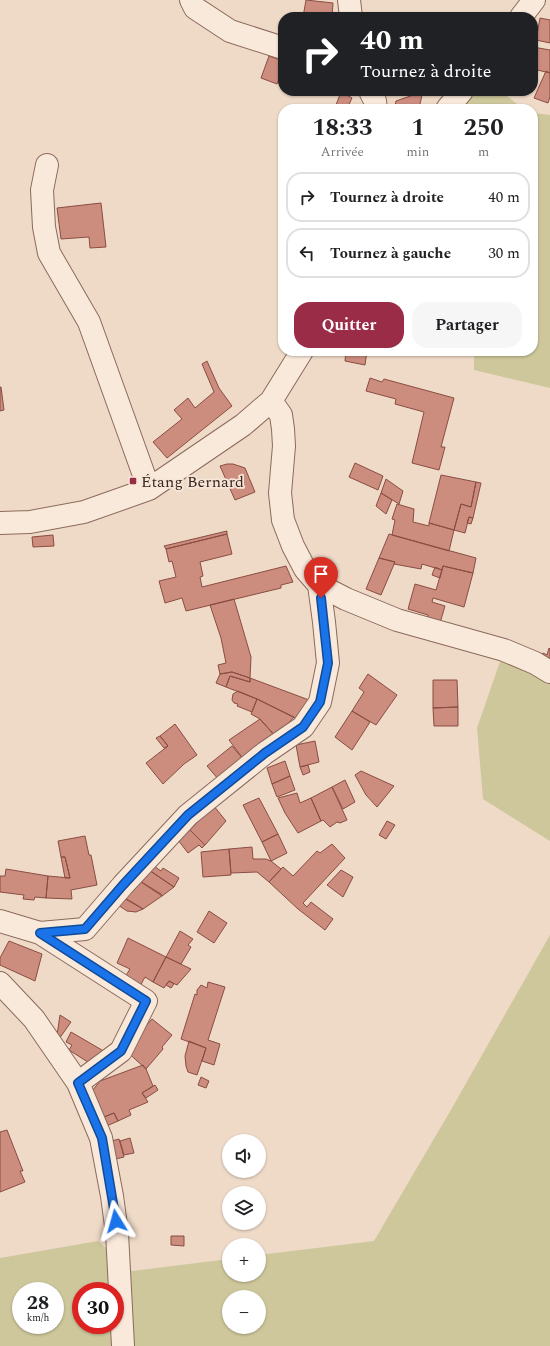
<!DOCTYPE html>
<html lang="fr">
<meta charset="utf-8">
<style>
body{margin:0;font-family:Spectral,serif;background:#f6f6f6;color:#202124;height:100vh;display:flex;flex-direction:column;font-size:15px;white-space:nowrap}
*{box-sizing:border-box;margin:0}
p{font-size:13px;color:#757577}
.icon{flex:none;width:22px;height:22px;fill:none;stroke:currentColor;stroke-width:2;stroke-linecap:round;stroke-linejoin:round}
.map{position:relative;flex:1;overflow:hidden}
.panel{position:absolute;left:278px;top:104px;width:260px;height:252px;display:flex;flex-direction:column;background:#fff;border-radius:16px;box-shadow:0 1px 3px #0004}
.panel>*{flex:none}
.hud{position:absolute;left:278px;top:12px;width:260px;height:84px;border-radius:16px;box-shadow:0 1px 3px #0004;background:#202124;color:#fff;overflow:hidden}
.controls{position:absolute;left:222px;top:1134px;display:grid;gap:8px}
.controls a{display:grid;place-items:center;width:44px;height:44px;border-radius:50%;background:#fff;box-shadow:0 1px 3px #0004;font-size:20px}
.speed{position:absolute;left:12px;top:1282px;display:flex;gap:8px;font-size:20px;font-weight:700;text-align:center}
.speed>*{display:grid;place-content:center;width:52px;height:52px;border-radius:50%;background:#fff;box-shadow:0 1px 3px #0004;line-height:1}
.speed small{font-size:10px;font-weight:400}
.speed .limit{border:6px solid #d22;background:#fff;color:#111}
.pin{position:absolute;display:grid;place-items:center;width:34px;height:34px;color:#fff;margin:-41px -17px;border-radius:50% 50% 50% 0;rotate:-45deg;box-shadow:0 0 4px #0007}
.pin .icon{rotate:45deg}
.me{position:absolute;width:44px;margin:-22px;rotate:352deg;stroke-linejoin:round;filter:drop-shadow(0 0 3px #0008)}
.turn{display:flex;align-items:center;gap:14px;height:84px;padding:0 16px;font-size:18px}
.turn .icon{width:52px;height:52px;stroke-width:2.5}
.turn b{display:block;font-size:28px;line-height:34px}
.eta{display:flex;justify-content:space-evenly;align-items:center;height:68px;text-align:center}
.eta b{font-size:24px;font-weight:700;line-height:28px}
.action{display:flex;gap:8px;margin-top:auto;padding:8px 16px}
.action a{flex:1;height:46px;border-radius:16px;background:#9a2c47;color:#fff;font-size:16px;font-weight:700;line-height:46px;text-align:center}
.action a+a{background:#f6f6f6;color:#202124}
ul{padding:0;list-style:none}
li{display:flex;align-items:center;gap:12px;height:50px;margin:0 8px 6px;padding:0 8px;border:2px solid #e0e0e0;border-radius:16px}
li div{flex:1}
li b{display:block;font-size:15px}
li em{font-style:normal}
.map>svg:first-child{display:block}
.green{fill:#cdc79b;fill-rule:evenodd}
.building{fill:#cc8c7e;stroke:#8a4d42}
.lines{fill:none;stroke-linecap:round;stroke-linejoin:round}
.street-casing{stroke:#8b6a5c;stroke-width:24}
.street{stroke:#f9e9db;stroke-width:22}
.route-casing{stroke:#114b97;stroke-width:10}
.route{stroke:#1a73e8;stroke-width:7}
.poi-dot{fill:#9a2c47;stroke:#f6e6d7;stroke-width:1.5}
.labels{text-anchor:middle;stroke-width:3.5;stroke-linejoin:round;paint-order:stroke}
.poi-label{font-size:16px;fill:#3b2720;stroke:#f6e6d7;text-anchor:start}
</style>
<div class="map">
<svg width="550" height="1346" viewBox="0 0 550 1346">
<rect width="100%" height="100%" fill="#efdac7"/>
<path class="green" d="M 462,91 L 501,91 L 523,109 L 447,109 Z
M 533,113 L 550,115 L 550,388 L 474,370 L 474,351 L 533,351 Z
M 504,650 L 550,672 L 550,841 L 483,799 L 477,728 Z
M 550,935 L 550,1346 L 0,1346 L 0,1258 L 98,1241 L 132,1271 L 229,1259 L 229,1275 L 259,1275 L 259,1255 L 374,1241 L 452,1108 ZM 21,1291 L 55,1291 L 55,1325 L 21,1325 ZM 81,1291 L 115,1291 L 115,1325 L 81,1325 ZM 229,1297 L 259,1297 L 259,1327 L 229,1327 Z"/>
<path class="building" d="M 306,0 L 333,3 L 332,17 L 303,17 Z
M 540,18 L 550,20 L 550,43 L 536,40 Z
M 533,47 L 550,50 L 550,73 L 533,69 Z
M 269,56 L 283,61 L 283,69 L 277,84 L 261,78 Z
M 546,71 L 550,73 L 550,97 L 548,103 L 534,98 Z
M 341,92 L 352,98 L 347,109 L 336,105 Z
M 419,93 L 422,95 L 419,109 L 392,109 L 393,106 L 395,106 L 396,101 Z
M 101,203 L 106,247 L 90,248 L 89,237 L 61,239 L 57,208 Z
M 346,351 L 367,351 L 365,365 L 345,361 Z
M 207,361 L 219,388 L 232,406 L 167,458 L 153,442 L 182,419 L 174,410 L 188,398 L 195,408 L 214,392 L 202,364 Z
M 370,378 L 382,382 L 384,379 L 454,398 L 441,447 L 445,447 L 439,470 L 412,463 L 424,412 L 395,404 L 396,399 L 366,391 Z
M 0,387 L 1,387 L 4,410 L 0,411 Z
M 355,463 L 383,476 L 378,490 L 349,477 Z
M 227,464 L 233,464 L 245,468 L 255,492 L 235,500 L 220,466 Z
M 441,475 L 476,482 L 471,507 L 461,504 L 454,530 L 429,523 Z
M 386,479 L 403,491 L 399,504 L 381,493 Z
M 476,482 L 481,483 L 473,518 L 469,517 L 465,533 L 454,530 L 461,504 L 471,507 Z
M 381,493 L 392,500 L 386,514 L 376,506 Z
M 397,504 L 414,509 L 413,522 L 429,526 L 429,523 L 454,530 L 449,551 L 392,535 L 395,520 L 392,519 Z
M 469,517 L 473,518 L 471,524 L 467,523 Z
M 227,531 L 227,534 L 166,549 L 164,546 Z
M 227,534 L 232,554 L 200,562 L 203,576 L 200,577 L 202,587 L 286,566 L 293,582 L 281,585 L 281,588 L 186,611 L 182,598 L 165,603 L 159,581 L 176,577 L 172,561 L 169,562 L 166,549 Z
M 389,534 L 476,558 L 473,573 L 443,566 L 442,570 L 422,564 L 421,569 L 394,564 L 395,562 L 379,558 Z
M 53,535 L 54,546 L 33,547 L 32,537 Z
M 379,558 L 395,562 L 381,595 L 366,589 Z
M 443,566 L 473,573 L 464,607 L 433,598 L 432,602 L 445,606 L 440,623 L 427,619 L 428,615 L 408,609 L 415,584 L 436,590 Z
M 435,567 L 442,570 L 440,578 L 432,575 Z
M 234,599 L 251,657 L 250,678 L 232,672 L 220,674 L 218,665 L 226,663 L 221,638 L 210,605 Z
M 549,648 L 550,649 L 550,662 L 540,659 L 543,653 L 547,655 Z
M 232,672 L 250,678 L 250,682 L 230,676 L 226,687 L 216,683 L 220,674 Z
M 368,674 L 397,695 L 376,725 L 352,711 L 364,692 L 359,688 Z
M 230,676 L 250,682 L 250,678 L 309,700 L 297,719 L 257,699 L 226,687 Z
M 433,680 L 457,680 L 458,707 L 433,708 Z
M 238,691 L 257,699 L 252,712 L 237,706 L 238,704 L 234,703 L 232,700 L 233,694 Z
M 257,699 L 294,717 L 276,737 L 260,719 L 251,714 Z
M 458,707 L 458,726 L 434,726 L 433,708 Z
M 352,711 L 370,722 L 352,750 L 335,737 Z
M 260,719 L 276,737 L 244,760 L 229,740 Z
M 175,724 L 197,755 L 184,764 L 163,784 L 146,763 L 168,746 L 160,736 Z
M 160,736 L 168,746 L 164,748 L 156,738 Z
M 315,741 L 319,762 L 300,767 L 296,745 Z
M 232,746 L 244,760 L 219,780 L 207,766 Z
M 285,761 L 290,776 L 272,784 L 267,768 Z
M 308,765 L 310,772 L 303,775 L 300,767 Z
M 361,771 L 394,786 L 377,807 L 366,795 L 355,775 Z
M 290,776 L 295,790 L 277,797 L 272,784 Z
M 345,780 L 355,802 L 343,809 L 332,787 Z
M 332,787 L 347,820 L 340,823 L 337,822 L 330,827 L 323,820 L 321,821 L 311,798 Z
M 297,793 L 300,803 L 311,798 L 321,821 L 298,833 L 285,813 L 278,798 Z
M 259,798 L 278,834 L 262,842 L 243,805 Z
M 213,805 L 226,821 L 205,845 L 190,830 Z
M 387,821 L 395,825 L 386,839 L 379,835 Z
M 190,830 L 205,845 L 202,848 L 199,845 L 188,853 L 178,840 Z
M 278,834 L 287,853 L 271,861 L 262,842 Z
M 85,836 L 89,855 L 91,855 L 97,885 L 71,890 L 72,899 L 46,898 L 48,876 L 70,878 L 65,857 L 61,857 L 58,841 Z
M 332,844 L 345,858 L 303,903 L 307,907 L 311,902 L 333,919 L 325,930 L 298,909 L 269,882 L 283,867 L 293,876 L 317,851 L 320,853 Z
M 252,847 L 253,859 L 266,859 L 271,861 L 281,869 L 269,882 L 257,872 L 231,873 L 229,849 Z
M 229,849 L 231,875 L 203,877 L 201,852 Z
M 61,857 L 65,857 L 70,878 L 65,878 Z
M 151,864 L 161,871 L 163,868 L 179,878 L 174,887 L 146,868 Z
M 146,868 L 174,887 L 162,896 L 135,878 Z
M 6,869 L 48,876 L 46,898 L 35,897 L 34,900 L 23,899 L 24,895 L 0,892 L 0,876 L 5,876 Z
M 341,870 L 353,877 L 343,897 L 327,885 Z
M 135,878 L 161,894 L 162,896 L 143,909 L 122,897 Z
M 122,897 L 132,902 L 143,909 L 136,912 L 127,911 L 115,903 Z
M 209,911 L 227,923 L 214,943 L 197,932 Z
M 180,931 L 193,939 L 188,945 L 191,947 L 181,964 L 166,957 Z
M 128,938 L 166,957 L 153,982 L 145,977 L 139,988 L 123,980 L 130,969 L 117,963 Z
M 9,941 L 42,954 L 35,981 L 0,965 L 0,958 Z
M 166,957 L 191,969 L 177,985 L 169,981 L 164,988 L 153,982 Z
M 169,981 L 174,984 L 171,988 L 166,985 Z
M 208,982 L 225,987 L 208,1040 L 220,1044 L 214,1065 L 202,1061 L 206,1048 L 181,1039 L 195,994 L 197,995 L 197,990 L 201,985 L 207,988 Z
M 60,1015 L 71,1022 L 59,1039 L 57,1035 Z
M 152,1019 L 172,1035 L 162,1047 L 163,1049 L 146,1069 L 125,1050 Z
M 71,1032 L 107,1053 L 94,1066 L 69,1050 L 72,1045 L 66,1042 Z
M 189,1041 L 206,1048 L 197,1075 L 188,1072 L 186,1066 L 185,1056 Z
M 143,1065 L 146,1069 L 153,1086 L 142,1093 L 148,1102 L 129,1110 L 131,1115 L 118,1121 L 114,1113 L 99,1119 L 89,1095 L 100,1081 Z
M 201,1077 L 209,1081 L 206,1088 L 198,1085 Z
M 155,1085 L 158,1090 L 146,1098 L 142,1093 Z
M 114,1113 L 118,1121 L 102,1128 L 99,1119 Z
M 7,1130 L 23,1171 L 20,1171 L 25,1182 L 0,1192 L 0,1132 Z
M 130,1138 L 134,1153 L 124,1155 L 120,1141 Z
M 119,1139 L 124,1157 L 112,1160 L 108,1142 Z
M 171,1236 L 184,1236 L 184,1246 L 171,1245 Z"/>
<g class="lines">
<g class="street-casing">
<path id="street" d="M 191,0 L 195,8 L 230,31 L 283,48
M 349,0 L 351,17
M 521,17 L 534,0
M 370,91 L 375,101 L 376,109
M 447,109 L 462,91
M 47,165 L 42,190 L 44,227 L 49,253 L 89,322 L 149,489
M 271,401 L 281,415 L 283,429 L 284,446 L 280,493 L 283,520 L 293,546 L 305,569 L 319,585 L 346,599 L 397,620 L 504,650 L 535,663 L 550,672
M 0,523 L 30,522 L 84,512 L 149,489 L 243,425 L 271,401 L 302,351
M 0,921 L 40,933 L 85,929 L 123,885 L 188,815 L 265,753 L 303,727 L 320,702 L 328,663 L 324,622 L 319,585
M 40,933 L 146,1001 L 121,1051 L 78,1083
M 0,983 L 34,1019 L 78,1083 L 101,1138 L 112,1196 L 117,1233 L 123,1346"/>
</g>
<use href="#street" class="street"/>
</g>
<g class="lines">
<g class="route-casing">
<path id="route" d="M 116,1221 L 102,1138 L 78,1083 L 121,1051 L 146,1001 L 40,933 L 85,929 L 123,885 L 188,815 L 265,753 L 303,727 L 320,702 L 328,663 L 321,598"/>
</g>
<use href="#route" class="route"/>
</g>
<rect class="poi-dot" x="129" y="477" width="8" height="8" rx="2"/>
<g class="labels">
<g class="poi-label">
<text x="141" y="487">Étang Bernard</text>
</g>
</g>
</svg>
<div class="controls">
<a><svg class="icon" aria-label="sound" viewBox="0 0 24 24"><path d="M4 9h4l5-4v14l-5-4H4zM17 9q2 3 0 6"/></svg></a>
<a><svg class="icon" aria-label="layers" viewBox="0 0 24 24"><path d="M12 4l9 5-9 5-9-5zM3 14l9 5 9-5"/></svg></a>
<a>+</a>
<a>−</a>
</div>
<div class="speed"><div>28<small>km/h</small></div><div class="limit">30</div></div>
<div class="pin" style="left:321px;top:598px;background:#d93025"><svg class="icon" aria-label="arrive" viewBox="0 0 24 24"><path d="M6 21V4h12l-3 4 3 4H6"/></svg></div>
<svg class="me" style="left:116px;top:1221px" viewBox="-20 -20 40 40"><path d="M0-17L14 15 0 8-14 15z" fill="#1a73e8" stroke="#fff" stroke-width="4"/></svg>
<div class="hud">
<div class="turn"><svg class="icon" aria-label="right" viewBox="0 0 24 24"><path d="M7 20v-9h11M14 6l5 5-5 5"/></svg><div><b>40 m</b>Tournez à droite</div></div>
</div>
<section class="panel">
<div class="eta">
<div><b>18:33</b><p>Arrivée</p></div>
<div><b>1</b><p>min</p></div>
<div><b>250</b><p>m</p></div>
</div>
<ul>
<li><svg class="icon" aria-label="right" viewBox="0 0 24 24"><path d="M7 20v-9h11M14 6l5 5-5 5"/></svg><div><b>Tournez à droite</b></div><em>40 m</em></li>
<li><svg class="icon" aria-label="left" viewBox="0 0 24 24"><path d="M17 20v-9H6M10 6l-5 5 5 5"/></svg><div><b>Tournez à gauche</b></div><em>30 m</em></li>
</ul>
<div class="action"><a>Quitter</a><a>Partager</a></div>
</section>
</div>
